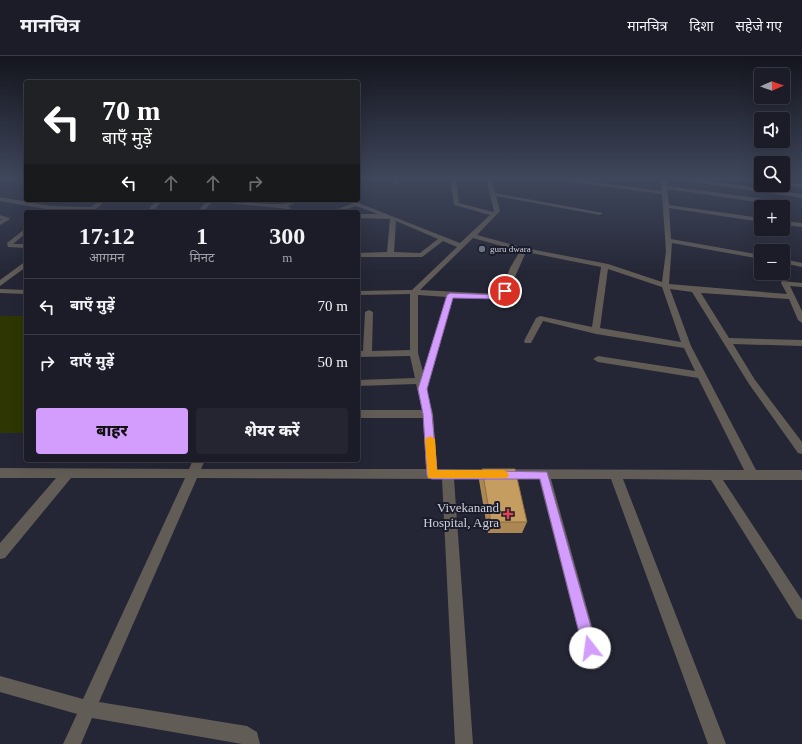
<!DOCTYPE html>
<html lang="hi">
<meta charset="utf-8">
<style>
body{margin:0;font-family:"Times New Roman","Noto Sans Devanagari",serif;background:#242530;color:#f1f3f6;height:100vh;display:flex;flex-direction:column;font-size:15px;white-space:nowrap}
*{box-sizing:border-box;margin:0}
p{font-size:13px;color:#a0a1a8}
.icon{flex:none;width:22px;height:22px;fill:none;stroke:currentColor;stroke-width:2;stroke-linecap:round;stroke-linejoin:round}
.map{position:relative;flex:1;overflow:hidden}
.details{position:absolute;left:24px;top:154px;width:336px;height:252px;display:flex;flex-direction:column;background:#1b1c28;border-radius:4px;box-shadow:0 4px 16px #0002,0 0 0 1px #393a45}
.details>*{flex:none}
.banner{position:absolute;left:24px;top:24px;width:336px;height:122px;border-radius:4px;box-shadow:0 4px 16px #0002,0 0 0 1px #393a45;background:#202124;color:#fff;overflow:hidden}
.needle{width:26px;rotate:88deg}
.fabs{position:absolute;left:754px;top:12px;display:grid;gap:8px}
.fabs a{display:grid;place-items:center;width:36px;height:36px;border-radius:4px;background:#1b1c28;box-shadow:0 4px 16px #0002,0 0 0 1px #393a45;font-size:20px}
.pin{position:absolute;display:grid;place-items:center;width:34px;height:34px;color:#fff;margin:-17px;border:2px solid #fff;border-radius:50%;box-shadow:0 1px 4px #0007}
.me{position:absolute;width:44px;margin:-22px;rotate:345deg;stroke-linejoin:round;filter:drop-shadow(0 0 3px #0008)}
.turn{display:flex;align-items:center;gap:14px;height:84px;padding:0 12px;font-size:18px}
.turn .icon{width:52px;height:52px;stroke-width:2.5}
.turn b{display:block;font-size:28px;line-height:34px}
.lanes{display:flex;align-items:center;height:38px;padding:0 12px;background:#0003;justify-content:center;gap:20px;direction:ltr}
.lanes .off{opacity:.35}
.eta{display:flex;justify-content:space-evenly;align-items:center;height:68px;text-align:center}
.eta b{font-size:24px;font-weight:800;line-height:28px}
.cta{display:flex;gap:8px;margin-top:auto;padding:8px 12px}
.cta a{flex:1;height:46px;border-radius:4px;background:#d29dfd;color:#111;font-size:16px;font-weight:800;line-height:46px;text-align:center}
.cta a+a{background:#242530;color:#f1f3f6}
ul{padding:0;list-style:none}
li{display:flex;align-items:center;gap:12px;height:56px;padding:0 12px;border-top:1px solid #393a45}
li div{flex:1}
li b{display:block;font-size:15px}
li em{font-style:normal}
header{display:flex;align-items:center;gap:24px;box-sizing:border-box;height:56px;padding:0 20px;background:#1b1c28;border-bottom:1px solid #393a45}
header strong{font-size:19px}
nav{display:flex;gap:22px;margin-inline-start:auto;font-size:14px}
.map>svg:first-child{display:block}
.green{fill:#2e3603}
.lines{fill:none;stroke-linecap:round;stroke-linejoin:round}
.street{fill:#625c56;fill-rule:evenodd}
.wall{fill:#aa8753}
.building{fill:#c69d60;stroke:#8b6e43}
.route{fill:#d29dfd;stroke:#8866a4}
.slow{fill:#f59e0b}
.worship-dot{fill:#6b7280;stroke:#1b1c2b;stroke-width:1.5}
.health-dot{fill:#e0444e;stroke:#1b1c2b;stroke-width:1.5}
.labels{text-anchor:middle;stroke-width:4;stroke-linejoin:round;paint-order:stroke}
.far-poi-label{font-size:9px;fill:#cfd0db;stroke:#1b1c2b;text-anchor:start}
.near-poi-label{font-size:13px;fill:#cfd0db;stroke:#1b1c2b;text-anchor:end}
</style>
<header>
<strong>मानचित्र</strong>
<nav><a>मानचित्र</a><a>दिशा</a><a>सहेजे गए</a></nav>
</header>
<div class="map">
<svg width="802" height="688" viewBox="0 0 802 688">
<rect width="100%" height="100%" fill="#242635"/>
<path class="green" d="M 0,260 L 26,260 L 26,377 L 0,377 Z"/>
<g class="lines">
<path class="street" d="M 394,122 L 400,122 L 398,129 L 393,128 Z
M 450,122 L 456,122 L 459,147 L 493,156 L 494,155 L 486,122 L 491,122 L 495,137 L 603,157 L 600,159 L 496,140 L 500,155 L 477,179 L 525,192 L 608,208 L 662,226 L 666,195 L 662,138 L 543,122 L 561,122 L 662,135 L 661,122 L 667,122 L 667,130 L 764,143 L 767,145 L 764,147 L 667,133 L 669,149 L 761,162 L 761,166 L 669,152 L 671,183 L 761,199 L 761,203 L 672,187 L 669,228 L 787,238 L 781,227 L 782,225 L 802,227 L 802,231 L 790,230 L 802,255 L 802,267 L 798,264 L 789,243 L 701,237 L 729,282 L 802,284 L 802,290 L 733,288 L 755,324 L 802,386 L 802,398 L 798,397 L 749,328 L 692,236 L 670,233 L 691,290 L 756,414 L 802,414 L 802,424 L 723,424 L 802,544 L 802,564 L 797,562 L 711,424 L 623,423 L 726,688 L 708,688 L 611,423 L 551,423 L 602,606 L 600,612 L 594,614 L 588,612 L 586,606 L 539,423 L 454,423 L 473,688 L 455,688 L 442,423 L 197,422 L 99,646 L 247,670 L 257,676 L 260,688 L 242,688 L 92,662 L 81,688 L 63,688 L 77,658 L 0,636 L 0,620 L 83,643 L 185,422 L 71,422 L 5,502 L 0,503 L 0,487 L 56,422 L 0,422 L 0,412 L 189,413 L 193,404 L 205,404 L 201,413 L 426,413 L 423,362 L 358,362 L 358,354 L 422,354 L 416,328 L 358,330 L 358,324 L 415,322 L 410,300 L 358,301 L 358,295 L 363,295 L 365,256 L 369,254 L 373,256 L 372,295 L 410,294 L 410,238 L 358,239 L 358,235 L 412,234 L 457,191 L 443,185 L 422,201 L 358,201 L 358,197 L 387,196 L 390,163 L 358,162 L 358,158 L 378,158 L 356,150 L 339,156 L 330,156 L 356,146 L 460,187 L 490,159 L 454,149 ZM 396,165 L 438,183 L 420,197 L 394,196 ZM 473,182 L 520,195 L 510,212 L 500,238 L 420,234 ZM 526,196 L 601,211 L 592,271 L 540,260 L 536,262 L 524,285 L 525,287 L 531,287 L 543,265 L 596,278 L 684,292 L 695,315 L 598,300 L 593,303 L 598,306 L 698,322 L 744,414 L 437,413 L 433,358 L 427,334 L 453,241 L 498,243 L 506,241 ZM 608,213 L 662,231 L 681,286 L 600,272 ZM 418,239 L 446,241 L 423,316 L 418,297 Z
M 668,122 L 685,122 L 802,138 L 802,142 Z
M 733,122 L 761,124 L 761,128 L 735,124 Z
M 783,126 L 802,128 L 802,132 L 781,129 L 783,129 Z
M 0,141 L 51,150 L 91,151 L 100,144 L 107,144 L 92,156 L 85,156 L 86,155 L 51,154 L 0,145 Z
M 157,144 L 163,144 L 152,156 L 146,156 Z
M 208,144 L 214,144 L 203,156 L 197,156 Z
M 216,144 C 238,144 259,149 280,148 C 287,148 294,144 302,144 L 288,150 L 295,156 L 289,156 L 286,153 L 280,152 L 219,146 Z
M 0,159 L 9,162 L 10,163 L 0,169 L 0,164 L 2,163 L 0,163 Z
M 783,165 L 802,167 L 802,171 L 783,169 Z
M 26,172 L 26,177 L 13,188 L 26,188 L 26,192 L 8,191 L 7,187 Z
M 783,203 L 802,207 L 802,211 L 783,207 Z
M 26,205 L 26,211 L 0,230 L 0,224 Z
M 0,233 L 26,234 L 26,238 L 0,237 Z"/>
</g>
<path class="wall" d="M 482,413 L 527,466 L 522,477 L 488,477 L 479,424 Z"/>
<path class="building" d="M 482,413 L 515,413 L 527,466 L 491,466 Z"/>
<linearGradient id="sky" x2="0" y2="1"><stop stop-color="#14151d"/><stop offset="0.56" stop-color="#3f475c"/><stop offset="1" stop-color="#3f475c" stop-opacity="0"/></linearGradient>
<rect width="802" height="219" fill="url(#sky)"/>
<path class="route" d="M 502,233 L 507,233 L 507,239 L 498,243 L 453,242 L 427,333 L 432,358 L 437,414 L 547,416 L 597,592 L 595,597 L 590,599 L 585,597 L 583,592 L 540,423 L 432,423 L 428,422 L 427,419 L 423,358 L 418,333 L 447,239 L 450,237 L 498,239 Z"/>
<path class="slow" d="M 430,380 L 435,383 L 437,414 L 503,414 L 507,416 L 509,419 L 507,422 L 428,422 L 425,383 Z"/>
<circle class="worship-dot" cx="482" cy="193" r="4"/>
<path class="health-dot" d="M506 452h4v4h4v4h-4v4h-4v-4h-4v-4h4z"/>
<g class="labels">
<g class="far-poi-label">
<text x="490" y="196">guru dwara</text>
</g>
<g class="near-poi-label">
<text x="499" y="456">Vivekanand<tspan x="499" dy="15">Hospital, Agra</tspan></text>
</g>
</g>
</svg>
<div class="fabs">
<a><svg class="needle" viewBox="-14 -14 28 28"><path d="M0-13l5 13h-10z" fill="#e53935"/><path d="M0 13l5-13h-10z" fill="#a0a1a8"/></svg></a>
<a><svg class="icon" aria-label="sound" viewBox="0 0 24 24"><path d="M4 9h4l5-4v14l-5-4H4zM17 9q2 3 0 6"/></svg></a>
<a><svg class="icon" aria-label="search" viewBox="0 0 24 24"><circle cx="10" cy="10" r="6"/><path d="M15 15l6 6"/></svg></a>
<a>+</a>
<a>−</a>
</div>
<div class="pin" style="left:505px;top:235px;background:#d93025"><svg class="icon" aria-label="arrive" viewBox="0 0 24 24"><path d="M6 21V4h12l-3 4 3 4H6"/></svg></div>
<svg class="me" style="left:590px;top:592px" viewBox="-20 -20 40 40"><circle r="19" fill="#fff"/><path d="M0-13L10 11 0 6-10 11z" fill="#d29dfd"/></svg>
<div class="banner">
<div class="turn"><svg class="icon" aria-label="left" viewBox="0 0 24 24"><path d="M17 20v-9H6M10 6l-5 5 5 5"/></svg><div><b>70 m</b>बाएँ मुड़ें</div></div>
<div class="lanes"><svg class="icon" aria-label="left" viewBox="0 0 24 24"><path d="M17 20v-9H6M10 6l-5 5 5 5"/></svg><svg class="icon off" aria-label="ahead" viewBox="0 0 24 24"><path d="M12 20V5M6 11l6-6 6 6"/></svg><svg class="icon off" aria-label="ahead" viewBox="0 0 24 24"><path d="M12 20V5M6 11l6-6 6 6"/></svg><svg class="icon off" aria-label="right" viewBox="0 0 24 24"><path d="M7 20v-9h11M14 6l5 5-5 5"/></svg></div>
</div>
<section class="details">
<div class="eta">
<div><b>17:12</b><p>आगमन</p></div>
<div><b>1</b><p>मिनट</p></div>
<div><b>300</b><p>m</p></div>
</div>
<ul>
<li><svg class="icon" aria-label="left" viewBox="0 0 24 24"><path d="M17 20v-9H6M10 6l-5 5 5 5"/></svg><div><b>बाएँ मुड़ें</b></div><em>70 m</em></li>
<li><svg class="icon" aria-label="right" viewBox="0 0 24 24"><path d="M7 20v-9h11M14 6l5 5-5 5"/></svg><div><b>दाएँ मुड़ें</b></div><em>50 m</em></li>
</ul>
<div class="cta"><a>बाहर</a><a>शेयर करें</a></div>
</section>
</div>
